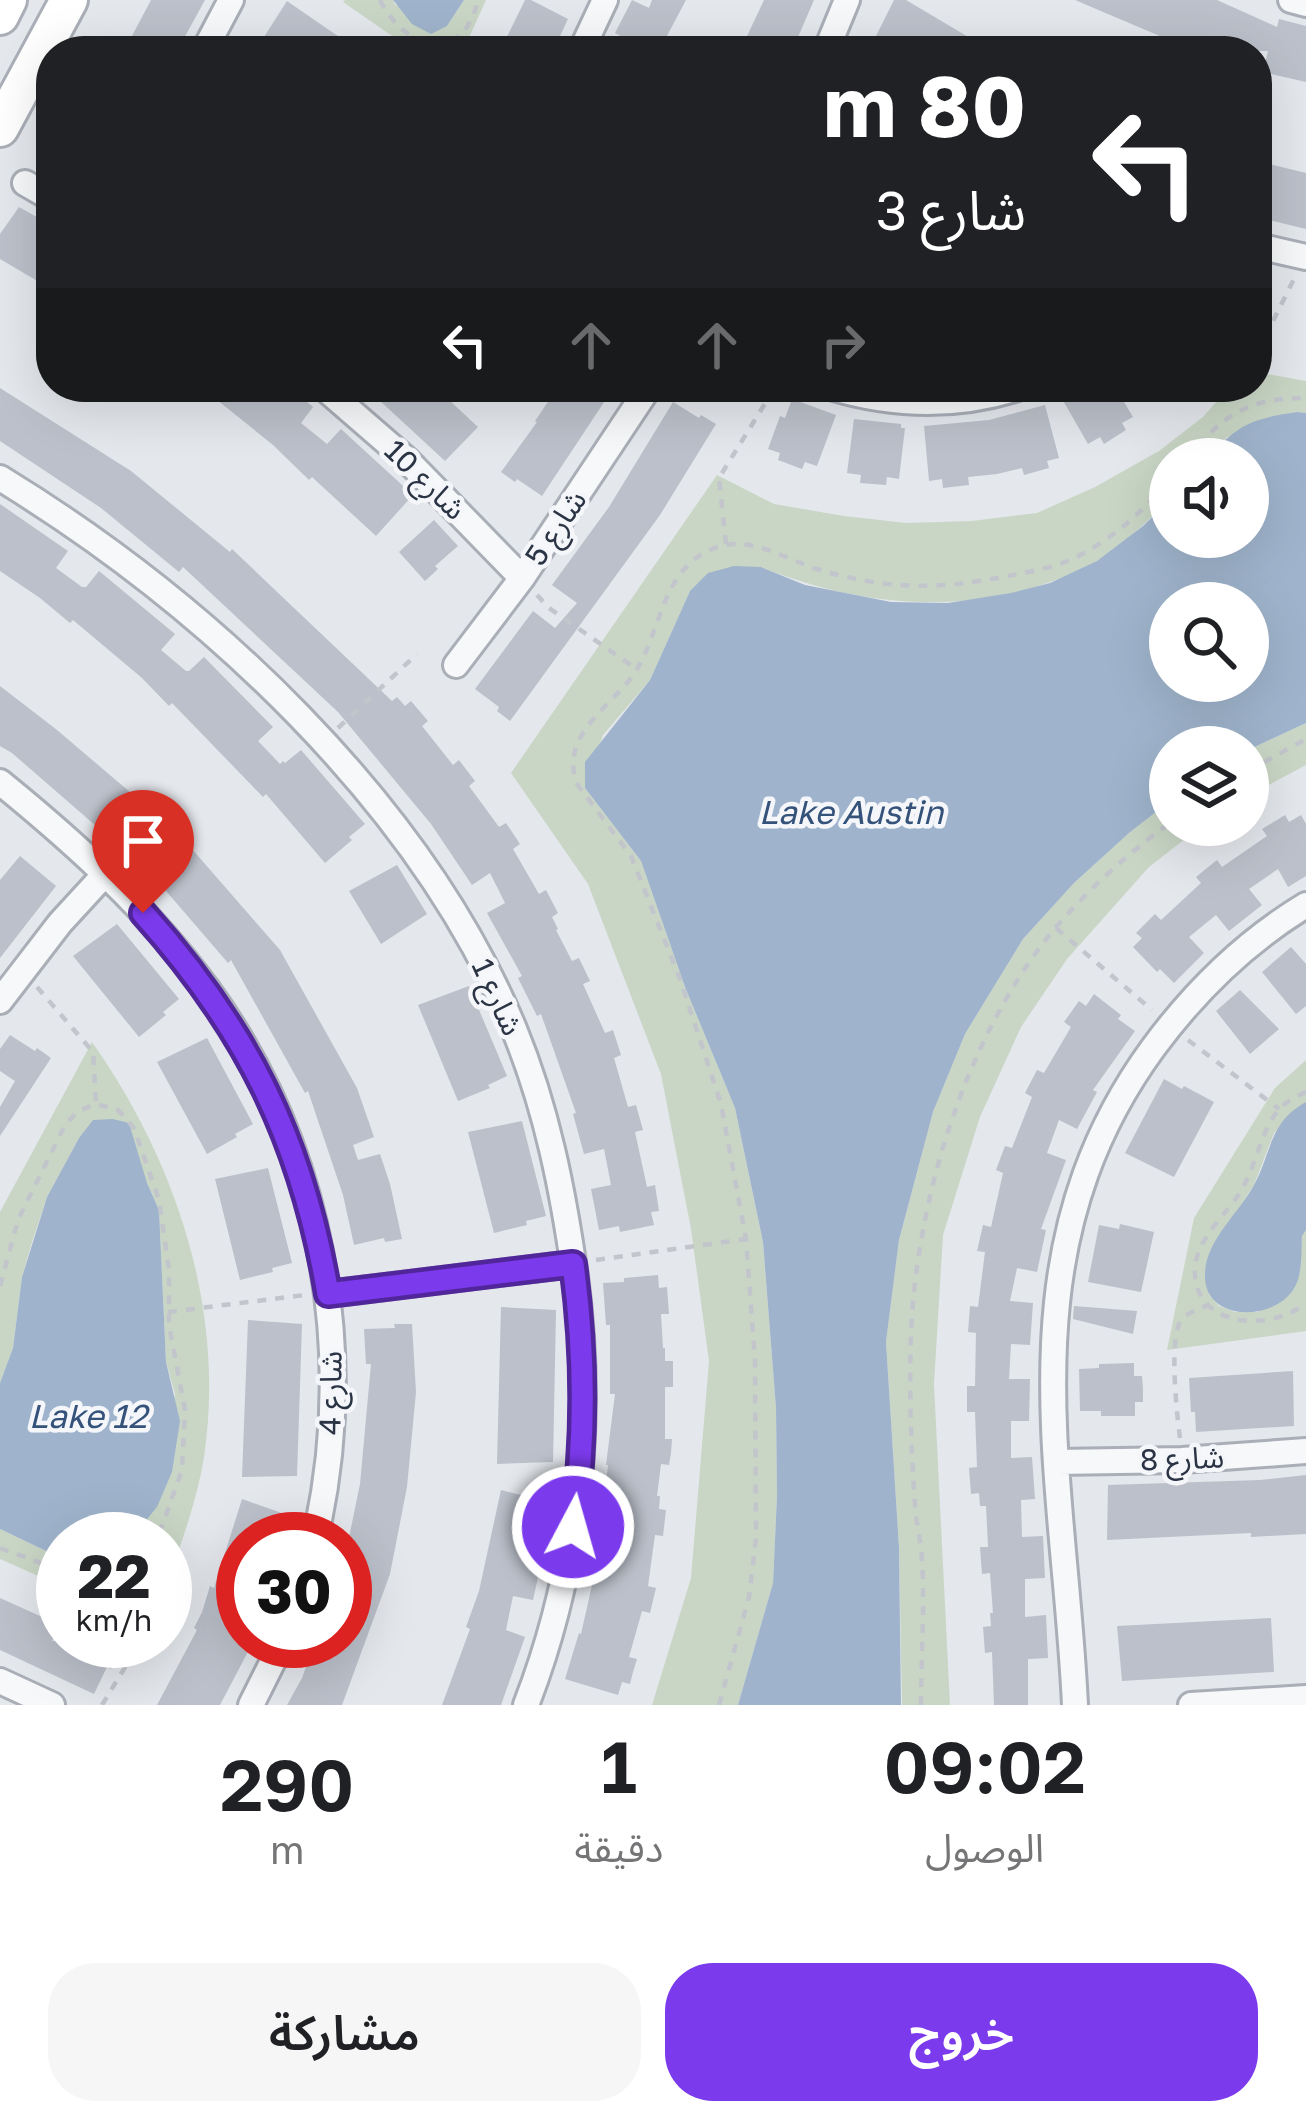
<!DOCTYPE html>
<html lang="ar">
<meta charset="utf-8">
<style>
body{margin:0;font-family:"Golos Text","Noto Sans Arabic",sans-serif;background:#f6f6f6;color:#202124;direction:rtl;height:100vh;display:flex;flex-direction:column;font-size:45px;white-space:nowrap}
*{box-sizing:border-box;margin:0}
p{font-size:39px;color:#757577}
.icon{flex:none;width:66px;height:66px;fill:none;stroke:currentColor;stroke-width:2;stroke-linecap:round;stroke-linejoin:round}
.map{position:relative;height:1705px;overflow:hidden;direction:ltr}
.sheet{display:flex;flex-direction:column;background:#fff;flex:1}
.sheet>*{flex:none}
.hud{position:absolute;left:36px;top:36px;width:1236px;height:366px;border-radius:48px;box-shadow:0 12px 48px #0002;direction:rtl;background:#202124;color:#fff;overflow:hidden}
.tools{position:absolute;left:1149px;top:438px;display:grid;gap:24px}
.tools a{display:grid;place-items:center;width:120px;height:120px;border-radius:50%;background:#fff;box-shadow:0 12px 48px #0002;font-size:60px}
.speed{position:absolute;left:36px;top:1512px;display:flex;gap:24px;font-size:60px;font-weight:700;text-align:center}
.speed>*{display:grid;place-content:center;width:156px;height:156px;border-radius:50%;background:#fff;box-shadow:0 12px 48px #0002;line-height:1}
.speed small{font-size:30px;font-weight:400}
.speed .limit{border:18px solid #d22;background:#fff;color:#111}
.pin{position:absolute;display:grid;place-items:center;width:102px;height:102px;color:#fff;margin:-123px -51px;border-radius:50% 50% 50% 0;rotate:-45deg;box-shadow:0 0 12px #0007}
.pin .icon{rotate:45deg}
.me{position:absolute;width:132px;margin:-66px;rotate:6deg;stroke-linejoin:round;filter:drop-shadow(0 0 9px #0008)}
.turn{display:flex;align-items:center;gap:42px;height:252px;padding:0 48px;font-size:54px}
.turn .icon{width:156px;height:156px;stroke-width:2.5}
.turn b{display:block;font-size:84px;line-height:102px}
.lanes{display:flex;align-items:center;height:114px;padding:0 48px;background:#0003;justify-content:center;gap:60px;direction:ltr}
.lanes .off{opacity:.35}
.eta{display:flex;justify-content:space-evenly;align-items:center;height:204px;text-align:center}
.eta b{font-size:72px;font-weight:600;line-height:84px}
.button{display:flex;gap:24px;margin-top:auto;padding:24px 48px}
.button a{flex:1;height:138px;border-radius:48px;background:#7c3aed;color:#fff;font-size:48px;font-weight:600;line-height:138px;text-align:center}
.button a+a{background:#f6f6f6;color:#202124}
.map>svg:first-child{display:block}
.green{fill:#c9d6c5}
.water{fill:#9fb4cc;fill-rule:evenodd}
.building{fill:#bbc0ca}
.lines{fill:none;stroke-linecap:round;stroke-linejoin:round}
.street-casing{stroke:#a9aeb7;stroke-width:30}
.secondary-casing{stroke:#a9aeb7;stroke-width:42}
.path{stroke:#c2c5cb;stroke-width:4.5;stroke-dasharray:9 9;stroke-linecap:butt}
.street{stroke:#f7f8fa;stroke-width:24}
.secondary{stroke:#fff;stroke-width:36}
.route-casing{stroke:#51269a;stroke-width:30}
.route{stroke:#7c3aed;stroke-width:21}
.labels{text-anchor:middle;stroke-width:9;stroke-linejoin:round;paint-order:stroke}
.street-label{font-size:30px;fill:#2b3445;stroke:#f4f6f9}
.water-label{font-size:33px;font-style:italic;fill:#34527a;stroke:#f4f6f9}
</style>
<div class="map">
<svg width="1306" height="1705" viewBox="0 0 1306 1705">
<rect width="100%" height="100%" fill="#e4e7ec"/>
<path class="green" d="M 345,0 L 393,0 L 395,5 L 447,26 L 464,0 L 486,0 L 463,51 L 414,51 L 343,2 Z
M 1257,372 L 1306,381 L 1306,413 L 1297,412 L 1227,437 L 1207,459 L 1170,459 L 1170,500 C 1148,521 1125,542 1100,559 C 1080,572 1054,581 1032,588 C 940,614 849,602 761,567 L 690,591 L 650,680 L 603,735 L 585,788 L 641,861 L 685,987 L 735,1108 L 763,1242 L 776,1408 L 777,1496 L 773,1583 L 738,1705 L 652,1705 L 691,1578 L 709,1361 L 691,1229 L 661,1074 L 588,884 L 511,773 L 717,475 L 774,504 L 844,516 L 906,523 L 972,521 L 1037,513 L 1095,487 L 1159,451 L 1203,417 L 1229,387 L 1257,387 Z
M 1306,723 L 1306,765 L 1248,796 L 1248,750 Z
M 1170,801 L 1170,825 L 1203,825 L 1149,867 L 1067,959 L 1021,1027 L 980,1117 L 943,1235 L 934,1384 L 950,1705 L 902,1705 L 899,1547 L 886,1342 L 899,1240 L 933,1112 L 965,1034 L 1023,939 L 1074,883 L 1129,833 Z
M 92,1042 C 176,1161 226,1310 204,1457 C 197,1501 180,1547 165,1589 L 165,1539 L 131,1539 L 157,1507 L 175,1394 L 166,1362 L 159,1210 L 147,1183 L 79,1138 L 47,1197 L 32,1242 L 22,1277 L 13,1348 L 0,1383 L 0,1212 Z
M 1306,1060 L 1306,1102 L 1274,1133 L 1254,1185 L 1211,1251 L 1207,1287 L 1210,1296 L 1219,1306 L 1235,1312 L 1258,1312 L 1299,1274 L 1302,1236 L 1306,1230 L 1306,1331 L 1167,1350 L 1194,1218 L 1275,1088 Z
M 0,1529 L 63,1559 L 63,1587 L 0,1559 Z"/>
<path class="water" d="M 393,0 L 464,0 L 447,26 L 431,34 L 412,24 Z
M 1297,412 L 1306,413 L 1306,723 L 1248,750 L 1248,747 L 1170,747 L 1170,801 L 1129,833 L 1074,883 L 1023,939 L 965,1034 L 933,1112 L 899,1240 L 886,1342 L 899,1547 L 901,1705 L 738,1705 L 773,1583 L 777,1496 L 776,1408 L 763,1242 L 735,1108 L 685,987 L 641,861 L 585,788 L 585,762 L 650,680 L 690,591 L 708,573 L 734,566 L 761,567 L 805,585 L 891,602 L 948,603 L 1011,593 L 1050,583 L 1097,561 L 1143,526 L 1170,500 L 1170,537 L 1248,537 L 1248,459 L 1207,459 C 1238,424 1251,419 1297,412 ZM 1170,603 L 1248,603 L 1248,681 L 1170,681 Z
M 1306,1102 L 1306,1230 L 1302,1236 C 1301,1252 1303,1276 1293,1290 C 1272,1322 1202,1322 1205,1273 C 1206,1240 1239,1213 1254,1185 C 1272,1152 1269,1122 1306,1102 Z
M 113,1119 L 129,1123 L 147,1183 L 159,1210 L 166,1362 L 180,1421 L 172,1472 L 157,1507 L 131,1539 L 63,1539 L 63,1559 L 0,1529 L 0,1383 L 13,1348 L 22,1277 L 47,1197 L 79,1138 L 93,1120 Z"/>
<path class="building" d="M 151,0 L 205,0 L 177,51 L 124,51 Z
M 525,0 L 531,0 L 568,19 L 553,51 L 500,51 Z
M 632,0 L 649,8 L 652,0 L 686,0 L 659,51 L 647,51 L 615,33 Z
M 764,0 L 814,0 L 792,51 L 740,51 Z
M 894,0 L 906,0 L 992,51 L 884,51 L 872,44 Z
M 1075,0 L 1217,0 L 1277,27 L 1279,19 L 1306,26 L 1306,82 L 1263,72 L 1268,51 L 1195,51 Z
M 287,1 L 329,30 L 360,51 L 255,51 Z
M 1257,161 L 1306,173 L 1306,229 L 1257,217 Z
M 19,207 L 51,225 L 51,289 L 0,259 L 0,234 Z
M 201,387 L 289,387 L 313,407 L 301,423 L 327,444 L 341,429 L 413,495 L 376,536 L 312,477 L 309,480 L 273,445 Z
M 365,387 L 435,387 L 478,427 L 445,461 Z
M 558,387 L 614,387 L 542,496 L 517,479 L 515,482 L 501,472 L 537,422 L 535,421 Z
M 1077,387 L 1115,387 L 1133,417 L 1122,423 L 1126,430 L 1104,444 L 1100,437 L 1088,444 L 1061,397 Z
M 0,388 L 131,471 L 230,552 L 232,549 L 392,701 L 397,697 L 405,706 L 411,701 L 428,721 L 422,726 L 453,765 L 459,760 L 475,781 L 469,786 L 499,827 L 506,823 L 520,844 L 513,849 L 539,894 L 546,890 L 558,913 L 552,917 L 558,929 L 556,930 L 572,961 L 579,958 L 590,981 L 583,984 L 605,1033 L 613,1030 L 621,1055 L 614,1058 L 628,1107 L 636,1105 L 643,1130 L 635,1132 L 647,1187 L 655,1185 L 659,1211 L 651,1212 L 654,1225 L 620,1232 L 619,1226 L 599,1230 L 591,1189 L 611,1185 L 604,1149 L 584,1154 L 573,1114 L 576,1113 L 541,1014 L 537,1016 L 518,978 L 522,976 L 487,913 L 505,903 L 490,873 L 472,885 L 431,824 L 338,712 L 183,567 L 179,572 L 101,508 L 0,441 Z
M 792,399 L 836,415 L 817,466 L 805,462 L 802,469 L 778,460 L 780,453 L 768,449 L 780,416 L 785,418 Z
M 673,402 L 699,418 L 701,415 L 716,424 L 660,515 L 510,721 L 497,711 L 499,707 L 475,689 L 533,611 L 555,628 L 577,603 L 552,585 L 609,507 Z
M 1045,405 L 1059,458 L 1047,461 L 1049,468 L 1024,475 L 1022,468 L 997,474 L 968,477 L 969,485 L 943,488 L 942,479 L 929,481 L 924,426 L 989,420 Z
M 854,419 L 901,424 L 901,428 L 905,428 L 899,479 L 887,477 L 886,485 L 860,483 L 861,475 L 847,473 Z
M 0,504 L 68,551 L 56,568 L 82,587 L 86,587 L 99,571 L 175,634 L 161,650 L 186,671 L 189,671 L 204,657 L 273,727 L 258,741 L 280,764 L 283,761 L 285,763 L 301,750 L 365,824 L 349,837 L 352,840 L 325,863 L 266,794 L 263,797 L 172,703 L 169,706 L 142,678 L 73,620 L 70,623 L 40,598 L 0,571 Z
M 434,520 L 458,546 L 435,566 L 438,569 L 425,581 L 399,552 Z
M 0,686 L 57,730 L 178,833 L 280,950 L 357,1088 L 374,1137 L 353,1145 L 358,1160 L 380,1154 L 390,1184 L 402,1239 L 385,1242 L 384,1238 L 354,1245 L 343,1195 L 308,1091 L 305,1093 L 231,960 L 228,963 L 129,848 L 126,852 L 12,753 L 0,746 Z
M 1285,815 L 1289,822 L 1301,815 L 1306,824 L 1306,876 L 1288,887 L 1278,869 L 1249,889 L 1262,905 L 1229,931 L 1216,915 L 1189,937 L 1204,953 L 1174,983 L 1160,969 L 1157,972 L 1133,947 L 1142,938 L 1136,933 L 1155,914 L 1161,920 L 1201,883 L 1196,877 L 1207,868 L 1217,860 L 1222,867 L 1267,836 L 1262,829 Z
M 20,856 L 56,886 L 0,958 L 0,880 Z
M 397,865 L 427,914 L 381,944 L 349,891 Z
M 117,924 L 179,999 L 163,1012 L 166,1015 L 139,1037 L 73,956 Z
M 1291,947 L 1306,964 L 1306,1006 L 1296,1014 L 1262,972 Z
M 469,986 L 507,1076 L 488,1085 L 490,1088 L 458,1101 L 418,1005 Z
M 1240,990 L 1279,1029 L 1250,1054 L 1216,1011 Z
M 1094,994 L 1121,1015 L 1118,1019 L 1135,1031 L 1093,1090 L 1097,1092 L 1077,1129 L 1059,1120 L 1047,1153 L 1066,1160 L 1041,1229 L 1046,1230 L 1037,1272 L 1017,1268 L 1010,1301 L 1033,1303 L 1030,1345 L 1011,1344 L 1009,1379 L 1030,1379 L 1029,1421 L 1011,1421 L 1011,1458 L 1032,1457 L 1035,1499 L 1021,1500 L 1022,1537 L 1043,1536 L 1045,1578 L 1025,1579 L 1025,1617 L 1046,1615 L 1048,1658 L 1028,1659 L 1028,1705 L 994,1705 L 992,1652 L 985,1653 L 983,1627 L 991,1626 L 990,1613 L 993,1613 L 990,1573 L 982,1574 L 980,1547 L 988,1547 L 986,1506 L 980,1506 L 979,1493 L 971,1494 L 969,1468 L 977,1467 L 975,1412 L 967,1412 L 967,1386 L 975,1386 L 976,1333 L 968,1332 L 970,1306 L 978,1307 L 985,1252 L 977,1251 L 983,1225 L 991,1227 L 1003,1173 L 996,1170 L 1005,1146 L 1012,1148 L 1032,1097 L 1025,1093 L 1037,1070 L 1044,1073 L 1071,1027 L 1064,1022 L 1079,1001 L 1086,1006 Z
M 10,1035 L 35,1051 L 37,1048 L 51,1058 L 0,1136 L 0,1107 L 15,1081 L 0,1071 L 0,1049 Z
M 207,1038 L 253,1124 L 235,1134 L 237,1137 L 207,1154 L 157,1062 Z
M 1164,1079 L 1182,1089 L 1184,1086 L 1214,1102 L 1174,1177 L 1125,1153 Z
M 522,1121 L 546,1216 L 526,1221 L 527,1225 L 494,1233 L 468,1132 Z
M 268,1168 L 292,1263 L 272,1268 L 273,1272 L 240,1280 L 215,1179 Z
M 1120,1224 L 1154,1232 L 1141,1292 L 1088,1282 L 1099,1225 L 1119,1229 Z
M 658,1275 L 659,1288 L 667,1287 L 669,1314 L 661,1314 L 663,1348 L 665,1348 L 665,1361 L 673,1361 L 673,1387 L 665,1387 L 665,1439 L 672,1439 L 671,1453 L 669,1465 L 661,1464 L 657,1496 L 660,1496 L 659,1509 L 666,1510 L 663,1536 L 655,1535 L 648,1586 L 656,1588 L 650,1613 L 642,1611 L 629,1657 L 637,1659 L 633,1672 L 630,1684 L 622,1682 L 618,1695 L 565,1679 L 579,1633 L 581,1634 L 603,1536 L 600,1536 L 608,1465 L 606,1465 L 615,1394 L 610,1394 L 610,1325 L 606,1325 L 603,1283 L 624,1282 L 624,1278 Z
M 1074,1306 L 1137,1311 L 1133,1334 L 1073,1319 Z
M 501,1307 L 556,1310 L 553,1462 L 497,1464 Z
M 248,1320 L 302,1324 L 297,1476 L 242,1477 Z
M 394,1324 L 412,1324 L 416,1392 L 407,1487 L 390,1574 L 342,1705 L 287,1705 L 302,1678 L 315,1641 L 345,1641 L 345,1557 L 360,1484 L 371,1364 L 366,1364 L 364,1329 L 395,1328 Z
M 1134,1363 L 1134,1376 L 1142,1376 L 1143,1389 L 1143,1402 L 1135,1402 L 1135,1416 L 1101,1416 L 1101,1411 L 1080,1411 L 1079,1369 L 1099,1368 L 1099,1364 Z
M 1293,1371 L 1294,1426 L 1196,1432 L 1195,1412 L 1191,1412 L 1189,1378 Z
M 1306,1475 L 1306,1534 L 1251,1537 L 1251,1533 L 1107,1540 L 1108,1485 L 1260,1480 Z
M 501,1490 L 554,1504 L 533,1600 L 513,1596 L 506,1630 L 525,1637 L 501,1705 L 442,1705 L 470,1629 L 466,1627 L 479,1591 Z
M 242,1499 L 293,1517 L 286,1539 L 243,1539 L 243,1617 L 233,1636 L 251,1646 L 220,1705 L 157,1705 L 197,1630 L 194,1628 L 202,1612 L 210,1586 L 214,1588 Z
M 0,1598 L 60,1625 L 52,1641 L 94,1641 L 119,1653 L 111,1669 L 107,1667 L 94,1694 L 0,1650 Z
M 1271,1618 L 1274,1672 L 1122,1681 L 1117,1626 Z"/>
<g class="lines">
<g class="street-casing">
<path id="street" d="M 1291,0 L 1306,4
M 204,51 L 231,0
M 581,51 L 605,0
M 826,51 L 847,0
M 25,183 L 51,198
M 1257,246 L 1306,257
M 323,387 L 406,459 L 522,578
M 830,387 C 893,406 957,408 1021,387
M 0,478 C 206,604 421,803 514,1029 C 547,1109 563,1191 575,1276 C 594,1420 579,1569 526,1705
M 456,665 L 522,578 L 649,387
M 0,782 C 75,843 149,910 207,989 C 322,1146 358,1351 315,1539
M 0,1001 L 60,923 L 105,874
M 328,1294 L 573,1264
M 1057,1462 L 1182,1460 L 1306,1451
M 0,1681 L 52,1705
M 251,1705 L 283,1641
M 1075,1705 C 1064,1471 1002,1255 1153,1048 C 1195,991 1245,942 1306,905
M 1191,1705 L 1306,1698"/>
</g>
<g class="secondary-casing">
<path id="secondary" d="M 0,16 L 8,0
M 0,128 L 69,0"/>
</g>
<path class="path" d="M 380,0 C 405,50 463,66 478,0
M 1257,353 L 1295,277
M 1187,459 C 1222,415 1248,398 1306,398
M 726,544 L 719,478 L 774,389 L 793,396 L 798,387
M 537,595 L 549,608 L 638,670
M 338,728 L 417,654
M 1248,771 L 1306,739
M 1056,928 L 1152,1010
M 37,987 L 93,1052 L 96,1104
M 1188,1040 L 1279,1109
M 1306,1092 C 1295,1097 1283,1103 1276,1113 C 1260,1135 1256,1165 1242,1189 C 1228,1214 1198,1236 1195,1267 C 1191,1328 1270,1333 1306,1303
M 596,1260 L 746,1239
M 0,1286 L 18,1220 L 65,1125 L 78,1111 L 96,1104 L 118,1110 L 134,1128 L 159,1200 L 169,1270 L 169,1325 L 185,1410 L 182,1470 L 162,1526 L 153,1539
M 168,1312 L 305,1295
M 1180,1438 C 1177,1416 1168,1335 1182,1319 C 1188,1312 1200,1309 1208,1305
M 0,1548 L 63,1571
M 102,1705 L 141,1641
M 719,1705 L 749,1597 L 756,1539 L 755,1360 L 746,1239 L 721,1104 L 680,979 L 631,856 L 577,784 C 561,740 600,714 626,684 C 661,645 656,580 704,553 C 744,530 779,557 817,569 C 887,590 937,590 1008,576 C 1028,572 1051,568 1070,560 C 1110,542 1142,512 1170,480
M 921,1705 C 921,1657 925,1608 922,1559 C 921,1541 916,1523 915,1505 C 911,1449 909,1389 911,1333 C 917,1196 967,1033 1056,927 C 1089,889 1129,852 1170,823"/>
<use href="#street" class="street"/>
<use href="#secondary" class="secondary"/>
</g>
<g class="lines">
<g class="route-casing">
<path id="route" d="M 143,913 C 247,1029 302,1140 328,1294 L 573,1264 C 585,1352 586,1439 573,1527"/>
</g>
<use href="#route" class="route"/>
</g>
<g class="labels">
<g class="street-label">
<text transform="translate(425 480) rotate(44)" y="10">شارع 10</text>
<text transform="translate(556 528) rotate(-56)" y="10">شارع 5</text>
<text transform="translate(497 997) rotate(65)" y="10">شارع 1</text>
<text transform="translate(331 1393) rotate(-89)" y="10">شارع 4</text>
<text transform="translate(1182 1459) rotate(-2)" y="10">شارع 8</text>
</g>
<g class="water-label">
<text x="851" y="824">Lake Austin</text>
<text x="88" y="1428">Lake 12</text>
</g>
</g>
</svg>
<div class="tools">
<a><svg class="icon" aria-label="sound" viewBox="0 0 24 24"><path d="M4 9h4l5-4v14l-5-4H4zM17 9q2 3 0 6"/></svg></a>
<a><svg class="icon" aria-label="search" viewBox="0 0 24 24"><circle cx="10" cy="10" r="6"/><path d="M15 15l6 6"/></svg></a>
<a><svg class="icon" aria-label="layers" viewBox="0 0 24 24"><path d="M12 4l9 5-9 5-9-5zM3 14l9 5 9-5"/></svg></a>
</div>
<div class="speed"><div>22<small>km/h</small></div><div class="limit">30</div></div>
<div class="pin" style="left:143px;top:913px;background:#d93025"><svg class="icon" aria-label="arrive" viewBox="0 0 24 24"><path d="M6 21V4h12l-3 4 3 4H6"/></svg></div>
<svg class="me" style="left:573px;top:1527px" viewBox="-20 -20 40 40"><circle r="17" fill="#7c3aed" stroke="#fff" stroke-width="3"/><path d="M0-11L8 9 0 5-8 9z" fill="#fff"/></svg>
<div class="hud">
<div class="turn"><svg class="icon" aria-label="left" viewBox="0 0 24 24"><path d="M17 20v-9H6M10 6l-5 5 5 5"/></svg><div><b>80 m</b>شارع 3</div></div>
<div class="lanes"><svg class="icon" aria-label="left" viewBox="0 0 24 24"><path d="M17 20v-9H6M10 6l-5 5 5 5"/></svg><svg class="icon off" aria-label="ahead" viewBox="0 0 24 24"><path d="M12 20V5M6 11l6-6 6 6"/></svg><svg class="icon off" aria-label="ahead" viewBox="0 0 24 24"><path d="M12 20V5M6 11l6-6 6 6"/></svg><svg class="icon off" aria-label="right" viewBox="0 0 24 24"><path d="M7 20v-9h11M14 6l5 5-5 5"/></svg></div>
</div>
</div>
<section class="sheet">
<div class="eta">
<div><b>09:02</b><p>الوصول</p></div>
<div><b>1</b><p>دقيقة</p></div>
<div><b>290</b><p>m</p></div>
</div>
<div class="button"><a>خروج</a><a>مشاركة</a></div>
</section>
